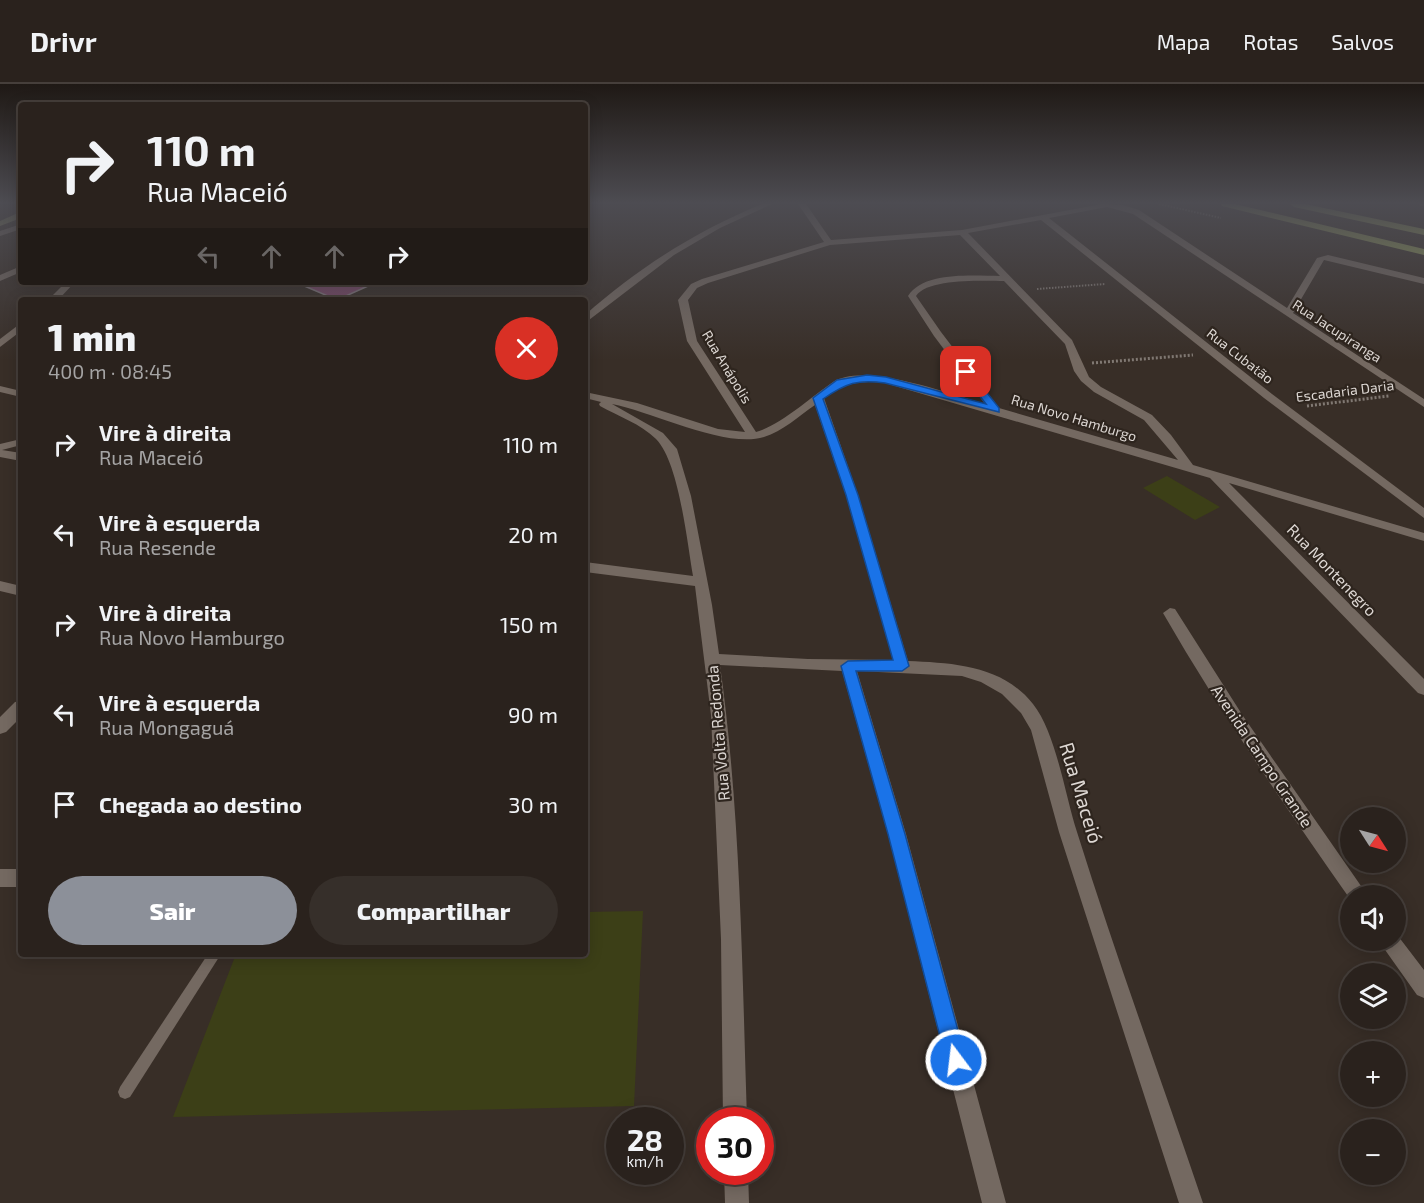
<!DOCTYPE html>
<html lang="pt">
<meta charset="utf-8">
<style>
body{margin:0;font-family:"Exo 2",sans-serif;background:#362f2a;color:#f1f3f6;height:100vh;display:flex;flex-direction:column;font-size:22px;white-space:nowrap}
*{box-sizing:border-box;margin:0}
p{font-size:20px;color:#a5a4a4}
.icon{flex:none;width:33px;height:33px;fill:none;stroke:currentColor;stroke-width:2;stroke-linecap:round;stroke-linejoin:round}
.map{position:relative;flex:1;overflow:hidden}
.side{position:absolute;left:18px;top:213px;width:570px;height:660px;display:flex;flex-direction:column;background:#2a221d;border-radius:6px;box-shadow:0 3px 15px #0003,0 0 0 2px #463f3b}
.side>*{flex:none}
.top-card{position:absolute;left:18px;top:18px;width:570px;height:183px;border-radius:6px;box-shadow:0 3px 15px #0003,0 0 0 2px #463f3b;background:#2a221d;color:#f1f3f6;overflow:hidden}
.needle{width:39px;rotate:126deg}
.controls{position:absolute;left:1340px;top:723px;display:grid;gap:12px}
.controls a{display:grid;place-items:center;width:66px;height:66px;border-radius:50%;background:#2a221d;box-shadow:0 3px 15px #0003,0 0 0 2px #463f3b;font-size:30px}
.speed{position:absolute;left:606px;top:1023px;display:flex;gap:12px;font-size:30px;font-weight:700;text-align:center}
.speed>*{display:grid;place-content:center;width:78px;height:78px;border-radius:50%;background:#2a221d;box-shadow:0 3px 15px #0003,0 0 0 2px #463f3b;line-height:1}
.speed small{font-size:15px;font-weight:400}
.speed .limit{border:9px solid #d22;background:#fff;color:#111}
.pin{position:absolute;display:grid;place-items:center;width:51px;height:51px;color:#fff;margin:-26px;border-radius:12px;box-shadow:0 3px 9px #0006}
.me{position:absolute;width:66px;margin:-33px;rotate:345deg;stroke-linejoin:round;filter:drop-shadow(0 0 4px #0008)}
.turn{display:flex;align-items:center;gap:21px;height:126px;padding:0 30px;font-size:27px}
.turn .icon{width:78px;height:78px;stroke-width:2.5}
.turn b{display:block;font-size:42px;line-height:51px}
.lanes{display:flex;align-items:center;height:57px;padding:0 30px;background:#0003;justify-content:center;gap:30px;direction:ltr}
.lanes .off{opacity:.35}
.round{display:grid;place-items:center;flex:none;width:63px;height:63px;border-radius:32px;background:#362f2a}
.summary{display:flex;align-items:center;justify-content:space-between;height:102px;padding:0 30px}
h1{font-size:36px;font-weight:800;line-height:45px}
.action{display:flex;gap:12px;margin-top:auto;padding:12px 30px}
.action a{flex:1;height:69px;border-radius:36px;background:#8c9099;color:#fff;font-size:24px;font-weight:800;line-height:69px;text-align:center}
.action a+a{background:#362f2a;color:#f1f3f6}
ul{padding:0;list-style:none}
li{display:flex;align-items:center;gap:18px;height:90px;padding:0 30px}
li div{flex:1}
li b{display:block;font-size:22px}
li em{font-style:normal}
header{display:flex;align-items:center;gap:36px;box-sizing:border-box;height:84px;padding:0 30px;background:#2a221d;border-bottom:2px solid #463f3b}
header strong{font-size:28px}
nav{display:flex;gap:33px;margin-inline-start:auto;font-size:21px}
.map>svg:first-child{display:block}
.green{fill:#3c3f17}
.building{fill:#834d71;stroke:#8c8087;stroke-width:1.5}
.lines{fill:none;stroke-linecap:round;stroke-linejoin:round}
.path-far1{stroke:#817973;stroke-width:2;stroke-dasharray:1.5 1.5;stroke-linecap:butt}
.path{stroke:#817973;stroke-width:3;stroke-dasharray:2 2;stroke-linecap:butt}
.service{fill:#746961;fill-rule:evenodd}
.minor{fill:#746961;fill-rule:evenodd}
.primary{fill:#8a8c5e;fill-rule:evenodd}
.motorway{fill:#98a35c;fill-rule:evenodd}
.route{fill:#1a73e8;stroke:#114b97;stroke-width:1.5}
.labels{text-anchor:middle;stroke-width:4.5;stroke-linejoin:round;paint-order:stroke}
.far-street-label{font-size:14px;fill:#ddd7d3;stroke:#2e251e}
.street-label{font-size:16px;fill:#ddd7d3;stroke:#2e251e}
.near-street-label{font-size:20px;fill:#ddd7d3;stroke:#2e251e}
</style>
<header>
<strong>Drivr</strong>
<nav><a>Mapa</a><a>Rotas</a><a>Salvos</a></nav>
</header>
<div class="map">
<svg width="1424" height="1119" viewBox="0 0 1424 1119">
<rect width="100%" height="100%" fill="#382e27"/>
<path class="green" d="M 1167,392 L 1220,423 L 1195,436 L 1143,404 Z
M 643,827 L 634,1022 L 173,1033 L 236,870 L 585,870 L 585,828 Z"/>
<path class="building" d="M 295,198 L 377,198 L 337,216 Z"/>
<g class="lines">
<path class="path-far1" d="M 1159,120 L 1221,134
M 1037,205 L 1105,200"/>
<path class="path" d="M 1092,279 L 1193,271
M 1307,322 L 1389,312"/>
<path class="service" d="M 208,870 L 221,870 L 130,1013 L 125,1015 L 120,1013 L 118,1008 L 120,1003 Z"/>
<path class="minor" d="M 762,120 L 772,120 L 720,144 L 674,171 L 585,239 L 585,231 C 638,184 696,147 762,120 Z
M 798,120 L 806,120 L 831,156 L 962,146 L 1102,120 L 1123,121 L 1139,126 L 1287,224 L 1317,174 L 1328,171 L 1424,194 L 1424,200 L 1324,176 L 1293,229 L 1424,315 L 1424,323 L 1133,130 L 1107,123 L 1049,134 L 1272,310 L 1424,424 L 1424,434 L 1264,314 L 1041,136 L 968,149 L 1072,256 L 1089,293 L 1101,303 L 1152,331 L 1171,351 L 1193,381 L 1424,449 L 1424,457 L 1229,399 L 1424,595 L 1424,611 L 1418,609 L 1210,394 L 885,299 C 858,296 846,299 824,314 L 858,411 L 908,577 C 953,579 1002,581 1033,620 C 1056,649 1065,711 1077,748 C 1116,873 1161,995 1203,1119 L 1179,1119 L 1059,748 L 1031,646 L 1021,629 L 1002,610 L 981,598 L 962,592 L 857,587 L 906,750 L 1006,1119 L 982,1119 L 888,750 L 842,587 L 720,581 C 741,731 742,885 747,1036 L 723,1036 L 721,855 L 711,631 L 695,502 L 585,488 L 585,478 L 693,492 C 687,458 679,378 656,355 C 641,340 618,332 600,322 L 599,320 L 601,318 L 585,314 L 585,308 L 637,319 L 718,345 L 745,348 L 687,257 L 678,216 L 691,200 L 702,195 L 824,158 ZM 960,151 L 1000,192 C 973,192 924,187 908,212 L 934,252 L 985,320 C 950,310 864,278 833,298 C 811,313 781,341 756,348 L 697,257 L 688,216 L 697,204 L 708,199 L 830,161 ZM 1004,197 L 1065,260 L 1074,287 L 1081,297 L 1094,308 L 1144,336 L 1178,376 L 999,324 L 941,248 L 916,212 C 928,194 984,197 1004,197 ZM 612,320 C 653,328 726,365 764,353 C 782,348 800,331 815,321 L 846,411 L 893,576 L 808,575 L 719,570 L 712,521 L 691,412 L 677,365 L 663,349 Z
M 1419,120 L 1424,120 L 1424,122 L 1420,122 Z
M 21,140 L 21,145 L 0,152 L 0,147 Z
M 21,182 L 21,188 L 0,197 L 0,191 Z
M 66,198 L 75,198 L 58,216 L 48,216 Z
M 21,239 L 21,247 L 0,263 L 0,255 Z
M 0,302 L 21,307 L 21,313 L 0,308 Z
M 21,355 L 21,361 L 2,366 L 21,369 L 21,377 L 0,373 L 0,360 Z
M 0,497 L 21,502 L 21,512 L 0,507 Z
M 1170,524 L 1175,525 L 1243,632 L 1368,812 L 1350,812 L 1350,815 C 1285,722 1220,628 1163,529 Z
M 21,617 L 21,633 L 6,648 L 0,650 L 0,633 L 15,618 Z
M 0,785 L 21,785 L 21,803 L 0,803 Z
M 1395,848 L 1424,886 L 1424,914 L 1417,911 L 1383,863 L 1380,856 L 1395,856 Z
M 724,1088 L 748,1088 L 749,1119 L 725,1119 Z"/>
<path class="primary" d="M 18,129 L 21,129 L 21,134 L 0,142 L 0,137 Z"/>
<path class="motorway" d="M 1221,120 L 1235,120 L 1424,165 L 1424,171 L 1222,122 Z
M 1290,120 L 1305,120 L 1424,145 L 1424,151 L 1294,123 Z"/>
</g>
<linearGradient id="sky" x2="0" y2="1"><stop stop-color="#1f1915"/><stop offset="0.43" stop-color="#4d4c52"/><stop offset="1" stop-color="#4d4c52" stop-opacity="0"/></linearGradient>
<rect width="1424" height="276" fill="url(#sky)"/>
<path class="route" d="M 966,285 L 969,286 L 999,324 L 999,328 L 885,299 C 858,295 846,299 823,315 L 858,411 L 909,582 L 902,587 L 856,587 L 905,750 L 966,976 L 963,983 L 956,986 L 949,983 L 946,976 L 888,750 L 841,582 L 848,577 L 893,576 L 846,411 L 813,314 L 837,296 L 867,291 L 886,293 L 986,320 L 961,288 Z"/>
<g class="labels">
<g class="far-street-label">
<text transform="translate(1337 247) rotate(33)" y="5">Rua Jacupiranga</text>
<text transform="translate(1240 272) rotate(38)" y="5">Rua Cubatão</text>
<text transform="translate(727 283) rotate(59)" y="5">Rua Anápolis</text>
<text transform="translate(1345 307) rotate(-7)" y="5">Escadaria Daria</text>
<text transform="translate(1074 334) rotate(17)" y="5">Rua Novo Hamburgo</text>
</g>
<g class="street-label">
<text transform="translate(1332 486) rotate(46)" y="6">Rua Montenegro</text>
<text transform="translate(718 649) rotate(-95)" y="6">Rua Volta Redonda</text>
<text transform="translate(1262 672) rotate(56)" y="6">Avenida Campo Grande</text>
</g>
<g class="near-street-label">
<text transform="translate(1081 709) rotate(73)" y="7">Rua Maceió</text>
</g>
</g>
</svg>
<div class="controls">
<a><svg class="needle" viewBox="-14 -14 28 28"><path d="M0-13l5 13h-10z" fill="#e53935"/><path d="M0 13l5-13h-10z" fill="#a5a4a4"/></svg></a>
<a><svg class="icon" aria-label="sound" viewBox="0 0 24 24"><path d="M4 9h4l5-4v14l-5-4H4zM17 9q2 3 0 6"/></svg></a>
<a><svg class="icon" aria-label="layers" viewBox="0 0 24 24"><path d="M12 4l9 5-9 5-9-5zM3 14l9 5 9-5"/></svg></a>
<a>+</a>
<a>−</a>
</div>
<div class="speed"><div>28<small>km/h</small></div><div class="limit">30</div></div>
<div class="pin" style="left:966px;top:288px;background:#d93025"><svg class="icon" aria-label="arrive" viewBox="0 0 24 24"><path d="M6 21V4h12l-3 4 3 4H6"/></svg></div>
<svg class="me" style="left:956px;top:976px" viewBox="-20 -20 40 40"><circle r="17" fill="#1a73e8" stroke="#fff" stroke-width="3"/><path d="M0-11L8 9 0 5-8 9z" fill="#fff"/></svg>
<div class="top-card">
<div class="turn"><svg class="icon" aria-label="right" viewBox="0 0 24 24"><path d="M7 20v-9h11M14 6l5 5-5 5"/></svg><div><b>110 m</b>Rua Maceió</div></div>
<div class="lanes"><svg class="icon off" aria-label="left" viewBox="0 0 24 24"><path d="M17 20v-9H6M10 6l-5 5 5 5"/></svg><svg class="icon off" aria-label="ahead" viewBox="0 0 24 24"><path d="M12 20V5M6 11l6-6 6 6"/></svg><svg class="icon off" aria-label="ahead" viewBox="0 0 24 24"><path d="M12 20V5M6 11l6-6 6 6"/></svg><svg class="icon" aria-label="right" viewBox="0 0 24 24"><path d="M7 20v-9h11M14 6l5 5-5 5"/></svg></div>
</div>
<section class="side">
<div class="summary"><div><h1>1 min</h1><p>400 m · 08:45</p></div><a class="round" style="background:#d93025;color:#fff"><svg class="icon" aria-label="close" viewBox="0 0 24 24"><path d="M6 6l12 12M18 6L6 18"/></svg></a></div>
<ul>
<li><svg class="icon" aria-label="right" viewBox="0 0 24 24"><path d="M7 20v-9h11M14 6l5 5-5 5"/></svg><div><b>Vire à direita</b><p>Rua Maceió</p></div><em>110 m</em></li>
<li><svg class="icon" aria-label="left" viewBox="0 0 24 24"><path d="M17 20v-9H6M10 6l-5 5 5 5"/></svg><div><b>Vire à esquerda</b><p>Rua Resende</p></div><em>20 m</em></li>
<li><svg class="icon" aria-label="right" viewBox="0 0 24 24"><path d="M7 20v-9h11M14 6l5 5-5 5"/></svg><div><b>Vire à direita</b><p>Rua Novo Hamburgo</p></div><em>150 m</em></li>
<li><svg class="icon" aria-label="left" viewBox="0 0 24 24"><path d="M17 20v-9H6M10 6l-5 5 5 5"/></svg><div><b>Vire à esquerda</b><p>Rua Mongaguá</p></div><em>90 m</em></li>
<li><svg class="icon" aria-label="arrive" viewBox="0 0 24 24"><path d="M6 21V4h12l-3 4 3 4H6"/></svg><div><b>Chegada ao destino</b></div><em>30 m</em></li>
</ul>
<div class="action"><a>Sair</a><a>Compartilhar</a></div>
</section>
</div>
